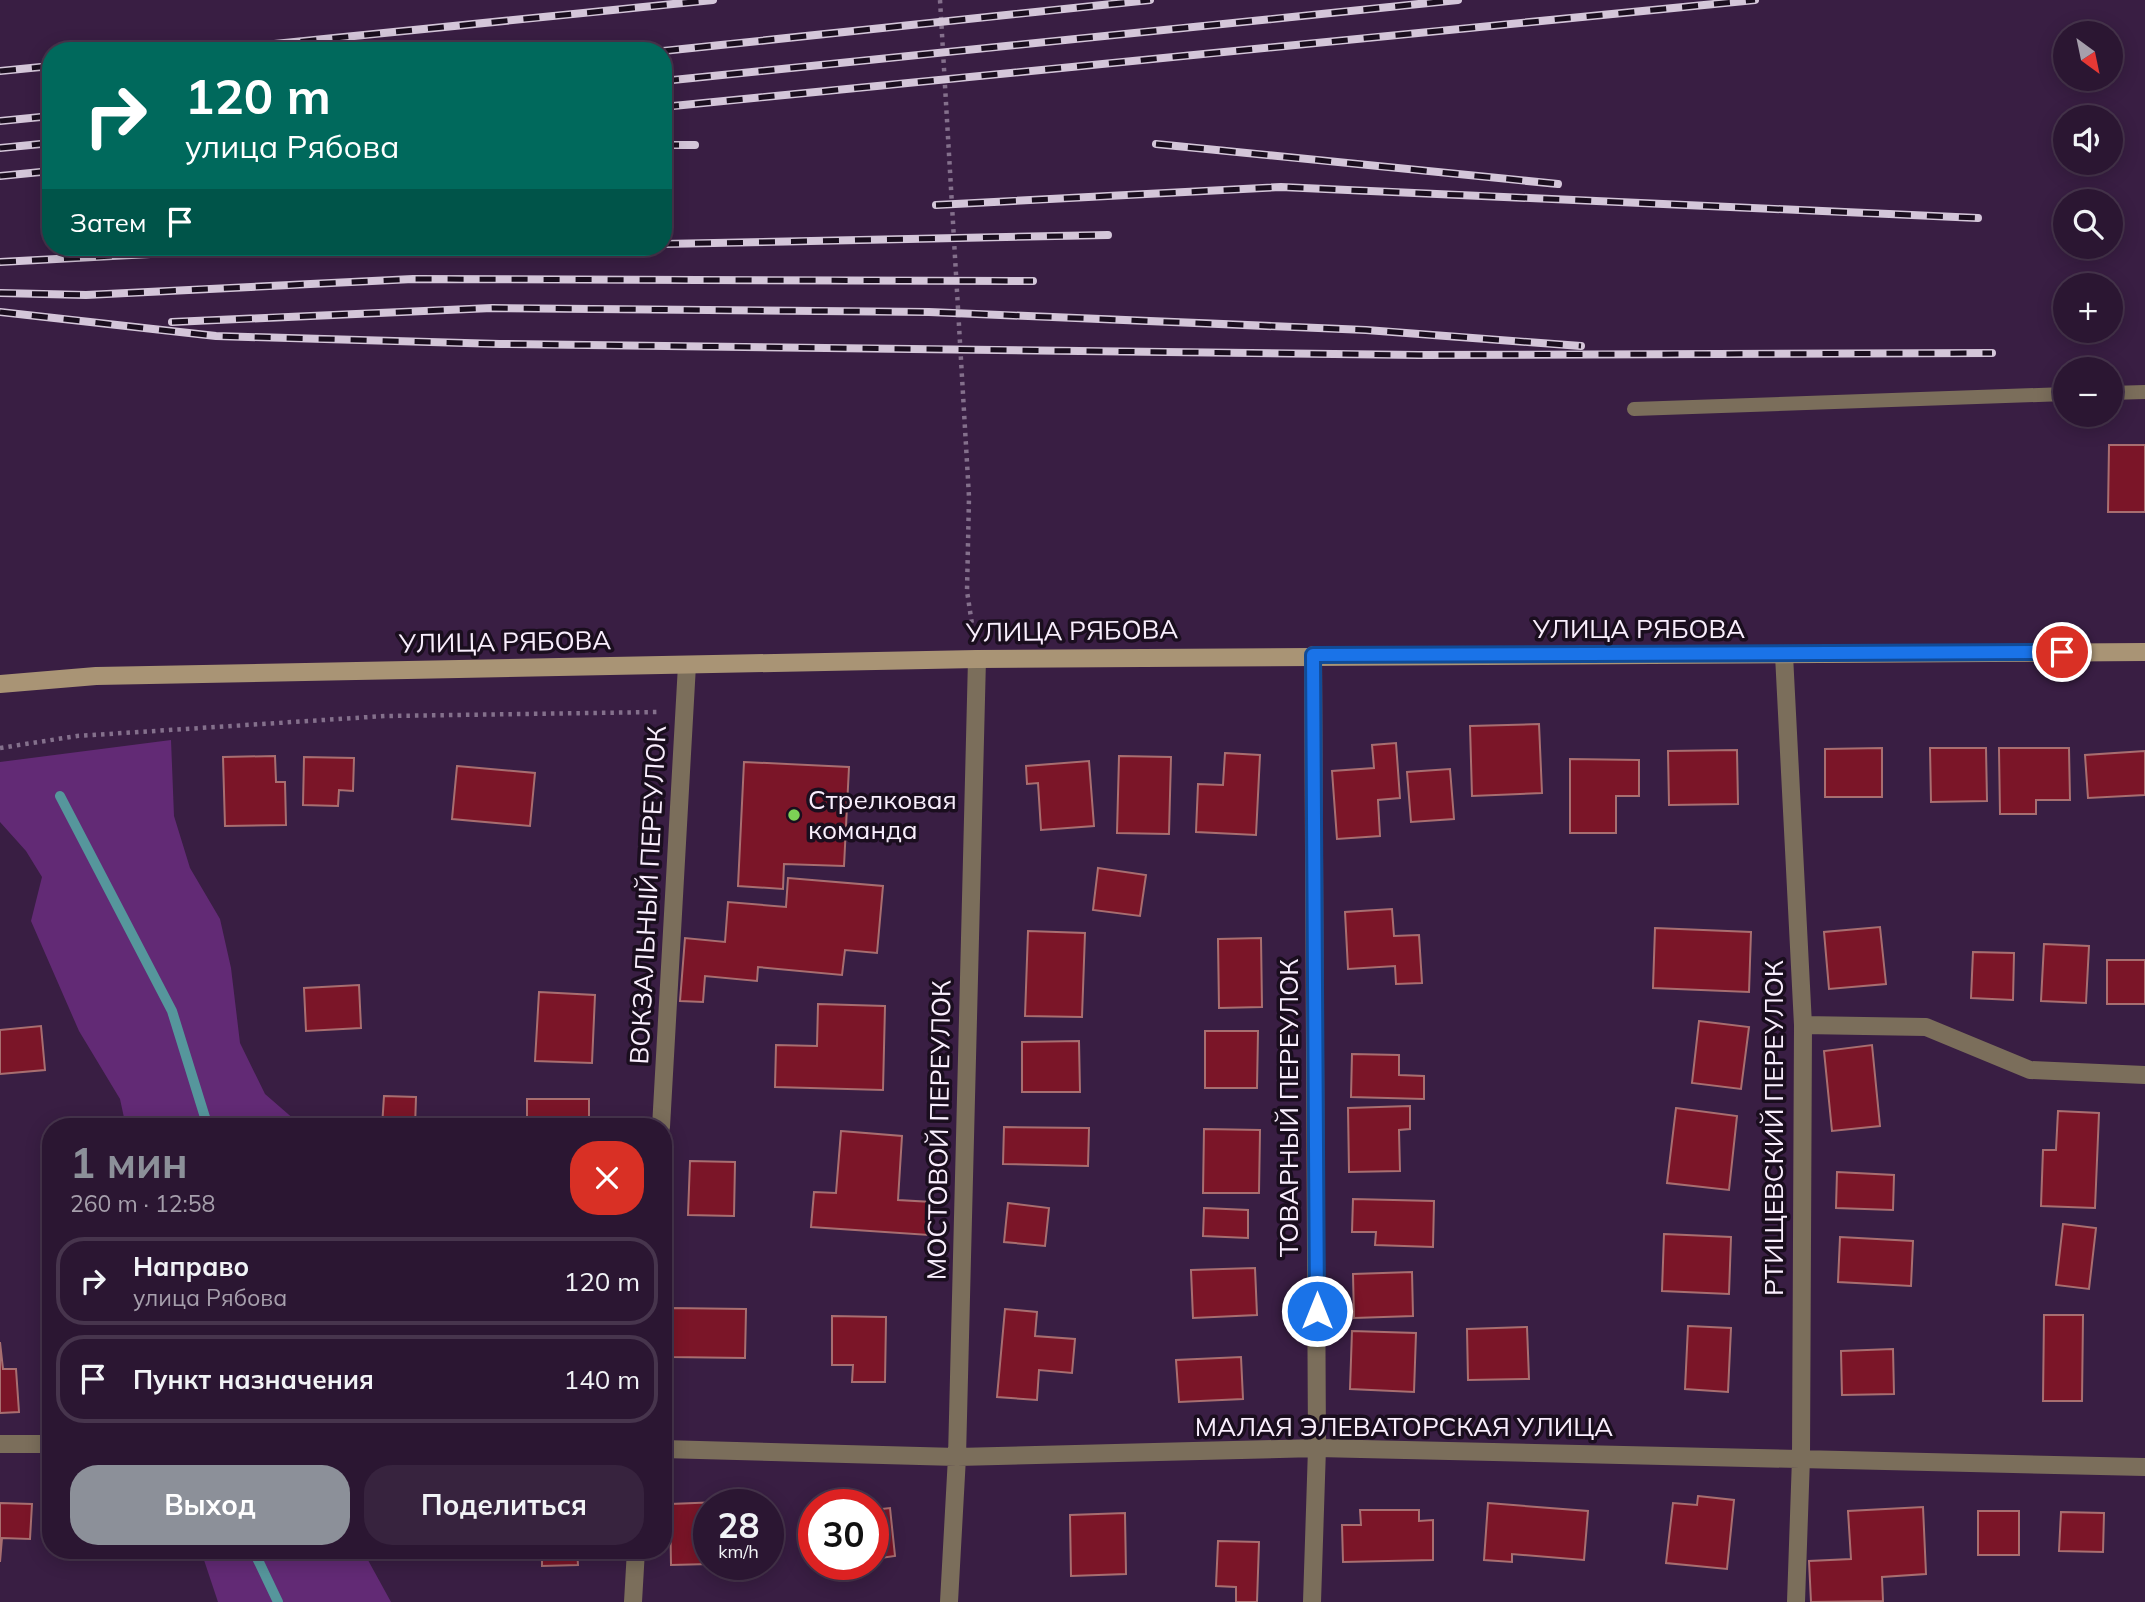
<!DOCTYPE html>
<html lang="ru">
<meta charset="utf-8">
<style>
body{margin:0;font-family:Mulish,sans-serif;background:#37233e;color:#f1f3f6;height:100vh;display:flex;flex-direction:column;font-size:26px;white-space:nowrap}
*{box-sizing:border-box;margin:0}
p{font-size:23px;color:#a69fac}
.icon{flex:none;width:38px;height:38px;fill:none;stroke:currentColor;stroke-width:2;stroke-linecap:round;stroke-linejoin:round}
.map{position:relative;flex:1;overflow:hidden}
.drawer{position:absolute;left:42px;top:1118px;width:630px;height:441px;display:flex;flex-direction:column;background:#2b1632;border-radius:28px;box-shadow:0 4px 18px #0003,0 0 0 2px #47354d}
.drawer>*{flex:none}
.hud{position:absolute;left:42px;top:42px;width:630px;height:214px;border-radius:28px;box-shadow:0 4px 18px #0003,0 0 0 2px #47354d;background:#00695c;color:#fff;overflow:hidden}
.needle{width:46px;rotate:147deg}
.controls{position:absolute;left:2053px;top:21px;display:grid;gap:14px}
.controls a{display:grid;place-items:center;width:70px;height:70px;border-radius:50%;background:#2b1632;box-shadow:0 4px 18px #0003,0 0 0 2px #47354d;font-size:35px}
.speed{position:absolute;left:693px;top:1489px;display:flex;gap:14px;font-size:35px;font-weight:700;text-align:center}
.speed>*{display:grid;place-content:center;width:91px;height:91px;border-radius:50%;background:#2b1632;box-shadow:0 4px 18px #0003,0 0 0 2px #47354d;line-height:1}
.speed small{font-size:18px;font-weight:400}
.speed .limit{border:10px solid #d22;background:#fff;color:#111}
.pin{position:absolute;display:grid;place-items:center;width:60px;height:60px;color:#fff;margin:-30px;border:4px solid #fff;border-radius:50%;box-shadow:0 2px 7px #0007}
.me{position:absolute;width:77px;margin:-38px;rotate:0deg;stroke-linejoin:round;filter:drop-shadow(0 0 5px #0008)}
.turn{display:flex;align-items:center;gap:24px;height:147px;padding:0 28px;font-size:32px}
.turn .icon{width:91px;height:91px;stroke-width:2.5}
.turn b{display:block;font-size:49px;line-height:60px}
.then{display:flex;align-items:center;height:66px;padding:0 28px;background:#0003;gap:14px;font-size:26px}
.round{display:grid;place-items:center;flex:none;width:74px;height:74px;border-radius:28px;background:#37233e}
.head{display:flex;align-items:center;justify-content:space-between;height:119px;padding:0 28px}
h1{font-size:42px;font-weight:700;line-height:52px;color:#8c9099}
.primary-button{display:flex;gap:14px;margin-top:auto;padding:14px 28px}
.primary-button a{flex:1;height:80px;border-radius:28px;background:#8c9099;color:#fff;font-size:28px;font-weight:700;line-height:80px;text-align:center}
.primary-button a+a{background:#37233e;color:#f1f3f6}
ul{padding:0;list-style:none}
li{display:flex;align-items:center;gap:21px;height:88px;margin:0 14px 10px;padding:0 14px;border:4px solid #47354d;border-radius:28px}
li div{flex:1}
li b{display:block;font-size:26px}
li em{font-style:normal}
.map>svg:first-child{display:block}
.green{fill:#622a75}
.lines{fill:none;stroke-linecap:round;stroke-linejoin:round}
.stream{stroke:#56969c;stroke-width:10}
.building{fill:#7b1528;stroke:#a86e70;stroke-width:2}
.path{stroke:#84708c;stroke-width:4.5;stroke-dasharray:3.5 5;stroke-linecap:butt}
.lane{stroke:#7b6e5b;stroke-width:14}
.street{stroke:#7b6e5b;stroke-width:18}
.secondary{stroke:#a99475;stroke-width:18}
.rail-casing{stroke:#d4c6d9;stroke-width:8}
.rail{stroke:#1a0e1e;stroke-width:5;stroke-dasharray:16;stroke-linecap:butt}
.route-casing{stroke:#114b97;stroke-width:18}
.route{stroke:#1a73e8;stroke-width:12}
.poi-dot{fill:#7cd155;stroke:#1a0e1e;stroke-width:2.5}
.labels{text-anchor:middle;stroke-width:7;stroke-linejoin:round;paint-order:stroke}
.street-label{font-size:26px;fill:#f9eefd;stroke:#1a0e1e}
.poi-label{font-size:26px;fill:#f9eefd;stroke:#1a0e1e;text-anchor:start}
</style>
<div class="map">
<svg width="2145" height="1602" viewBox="0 0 2145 1602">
<rect width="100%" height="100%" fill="#391e43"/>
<path class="green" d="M 171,740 L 174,816 L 190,868 L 220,919 L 231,968 L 240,1043 L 265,1094 L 303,1127 L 126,1127 L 120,1099 L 79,1031 L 31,921 L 42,877 L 26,851 L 0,822 L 0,762 Z
M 201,1551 L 363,1551 L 391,1602 L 218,1602 Z"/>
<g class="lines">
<path class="stream" d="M 60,796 L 172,1011 L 208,1127
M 257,1550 L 257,1558 L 278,1602"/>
</g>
<path class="building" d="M 2109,445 L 2145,445 L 2145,512 L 2108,512 Z
M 1539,724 L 1542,793 L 1472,796 L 1470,726 Z
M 1396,743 L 1400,798 L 1378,800 L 1380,836 L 1337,839 L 1332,771 L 1374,768 L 1372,745 Z
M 1882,748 L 1882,797 L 1825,797 L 1825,749 Z
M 1930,748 L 1986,748 L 1987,801 L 1931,802 Z
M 1999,748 L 2069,748 L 2070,800 L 2036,800 L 2036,814 L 2000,814 Z
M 1737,750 L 1738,804 L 1669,805 L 1668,751 Z
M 2145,751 L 2145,795 L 2088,798 L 2085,755 Z
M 1225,753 L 1260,755 L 1256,835 L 1196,832 L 1198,784 L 1223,785 Z
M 275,756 L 276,782 L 285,782 L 286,825 L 225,826 L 223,757 Z
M 1119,756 L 1171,757 L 1169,834 L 1117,833 Z
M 304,757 L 354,758 L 353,791 L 339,790 L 338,806 L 303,805 Z
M 1570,759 L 1639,760 L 1639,796 L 1616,796 L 1616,833 L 1570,833 Z
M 1089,761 L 1094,826 L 1041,830 L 1038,783 L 1027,784 L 1026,766 Z
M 744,762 L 849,767 L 844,866 L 784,864 L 783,889 L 738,886 Z
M 457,766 L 535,773 L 530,826 L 452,819 Z
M 1450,769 L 1454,819 L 1411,822 L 1407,772 Z
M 1098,868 L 1146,875 L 1140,916 L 1093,910 Z
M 788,878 L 883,886 L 877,953 L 845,950 L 842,975 L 758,967 L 757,981 L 705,976 L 703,1002 L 680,1001 L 685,938 L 725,942 L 728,902 L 786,907 Z
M 1392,909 L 1394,936 L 1419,935 L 1422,983 L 1396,984 L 1395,966 L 1348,969 L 1345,912 Z
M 1880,927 L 1886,984 L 1829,989 L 1824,932 Z
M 1655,928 L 1751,932 L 1749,992 L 1653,988 Z
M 1028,931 L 1085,933 L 1082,1017 L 1025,1016 Z
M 1261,938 L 1262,1007 L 1219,1008 L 1218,939 Z
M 2044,944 L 2089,946 L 2086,1003 L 2041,1001 Z
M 1973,952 L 2014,953 L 2013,1000 L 1971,998 Z
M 2107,960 L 2145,960 L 2145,1004 L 2107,1004 Z
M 359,985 L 361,1028 L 306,1031 L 304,988 Z
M 539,992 L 595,995 L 592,1063 L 535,1061 Z
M 818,1004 L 885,1006 L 883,1090 L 775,1087 L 776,1045 L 817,1046 Z
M 1699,1021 L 1749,1027 L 1741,1089 L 1692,1083 Z
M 41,1026 L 45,1070 L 0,1074 L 0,1030 Z
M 1205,1031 L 1258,1031 L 1257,1088 L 1205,1088 Z
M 1079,1041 L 1080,1092 L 1022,1092 L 1022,1042 Z
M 1872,1045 L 1880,1126 L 1832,1131 L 1824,1051 Z
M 1352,1054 L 1399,1055 L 1399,1075 L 1424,1076 L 1424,1099 L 1351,1097 Z
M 384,1096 L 416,1097 L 415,1127 L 382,1127 Z
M 527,1099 L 589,1099 L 589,1127 L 527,1127 Z
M 1410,1106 L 1410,1129 L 1399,1130 L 1400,1171 L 1349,1172 L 1348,1108 Z
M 1676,1108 L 1737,1116 L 1729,1190 L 1667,1183 Z
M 2058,1111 L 2099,1113 L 2095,1208 L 2041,1206 L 2043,1150 L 2056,1150 Z
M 1004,1127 L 1089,1128 L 1088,1166 L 1003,1164 Z
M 1204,1129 L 1260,1130 L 1259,1193 L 1203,1193 Z
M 841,1131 L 902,1136 L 898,1200 L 932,1202 L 929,1235 L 811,1227 L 814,1192 L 836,1193 Z
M 690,1161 L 735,1162 L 734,1216 L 688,1215 Z
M 1837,1172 L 1894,1175 L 1893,1210 L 1836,1208 Z
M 1353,1199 L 1434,1201 L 1433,1247 L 1375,1245 L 1376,1232 L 1352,1232 Z
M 1008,1203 L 1049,1208 L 1045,1246 L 1004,1242 Z
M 1204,1208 L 1248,1210 L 1248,1238 L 1203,1236 Z
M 2063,1224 L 2096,1228 L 2089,1289 L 2056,1285 Z
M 1664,1234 L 1731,1237 L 1729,1294 L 1662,1291 Z
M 1840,1237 L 1913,1241 L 1911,1286 L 1838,1282 Z
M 1255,1268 L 1257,1315 L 1193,1318 L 1191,1270 Z
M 1412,1272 L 1413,1316 L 1354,1318 L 1353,1274 Z
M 670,1308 L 746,1309 L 745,1358 L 670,1357 Z
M 1005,1309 L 1037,1312 L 1035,1336 L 1075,1339 L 1072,1373 L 1039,1370 L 1037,1400 L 997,1397 Z
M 2044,1315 L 2083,1315 L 2082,1401 L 2043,1401 Z
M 832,1316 L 886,1317 L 885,1382 L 852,1382 L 853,1365 L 832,1365 Z
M 1688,1326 L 1731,1328 L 1728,1392 L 1685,1389 Z
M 1527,1327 L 1529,1379 L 1468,1380 L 1467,1329 Z
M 1352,1331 L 1416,1333 L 1414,1392 L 1350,1389 Z
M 0,1342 L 3,1369 L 16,1369 L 19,1412 L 0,1413 Z
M 1893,1349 L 1894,1394 L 1842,1395 L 1841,1351 Z
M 1241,1357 L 1243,1399 L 1179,1402 L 1176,1360 Z
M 1698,1496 L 1734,1500 L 1727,1569 L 1666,1563 L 1673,1503 L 1697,1505 Z
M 720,1502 L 720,1505 L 709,1505 L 709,1564 L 671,1565 L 670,1504 Z
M 0,1503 L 32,1504 L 30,1539 L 2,1538 L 0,1562 Z
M 1488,1503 L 1588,1511 L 1584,1560 L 1512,1554 L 1512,1562 L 1484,1560 Z
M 1923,1507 L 1926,1574 L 1882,1577 L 1883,1601 L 1811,1602 L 1809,1561 L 1851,1559 L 1848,1511 Z
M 890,1508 L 895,1556 L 873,1559 L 873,1510 Z
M 1360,1510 L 1419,1510 L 1419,1521 L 1433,1520 L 1433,1560 L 1343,1562 L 1342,1525 L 1361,1525 Z
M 1978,1511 L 2019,1511 L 2019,1555 L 1978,1555 Z
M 2061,1512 L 2104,1513 L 2103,1552 L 2059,1551 Z
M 1125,1513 L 1126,1574 L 1071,1576 L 1070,1515 Z
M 1218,1541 L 1259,1542 L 1257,1602 L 1236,1602 L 1236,1587 L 1216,1586 Z
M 98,1550 L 154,1550 L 154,1554 L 98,1554 Z
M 542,1550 L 577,1550 L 578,1565 L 542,1566 Z"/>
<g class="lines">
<path class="path" d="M 940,0 L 969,497 L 967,591 L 973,631
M 0,748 L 77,736 L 385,716 L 659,712"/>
<path class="lane" d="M 2110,393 L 2145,392
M 1634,409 L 2065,394"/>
<path class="street" d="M 1784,655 L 1803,1025 L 1801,1458 L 1796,1602
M 1803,1025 L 1926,1027 L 2030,1070 L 2145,1075
M 661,1127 L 687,665
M 0,1444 L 51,1444
M 663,1449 L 957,1457 L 1317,1448 L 2145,1467
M 633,1602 L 636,1550
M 949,1602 L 957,1457 L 977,659
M 1312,1602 L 1317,1448 L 1313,655"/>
<path class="secondary" d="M 0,684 L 96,676 L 977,659 L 2145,652"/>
<g class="rail-casing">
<path id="rail" d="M 205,51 L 713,0
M 663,51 L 1150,0
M 0,71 L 51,66
M 663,81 L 1458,0
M 663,107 L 1755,0
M 0,121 L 51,116
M 1156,144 L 1558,184
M 663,145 L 695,145
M 0,148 L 51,143
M 0,176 L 51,171
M 936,205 L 1281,187 L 1978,218
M 663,244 L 1108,235
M 380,247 L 453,249 L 540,247
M 0,262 L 282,247
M 0,293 L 86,295 L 413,279 L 1033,281
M 0,312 L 216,336 L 500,344 L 1419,355 L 1992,353
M 172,322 L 492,308 L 929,312 L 1366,330 L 1581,346"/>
</g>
<use href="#rail" class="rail"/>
</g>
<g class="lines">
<g class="route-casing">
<path id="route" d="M 1317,1311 L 1313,655 L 2062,652"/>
</g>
<use href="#route" class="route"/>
</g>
<circle class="poi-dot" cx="794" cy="815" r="7"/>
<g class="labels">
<g class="street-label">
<text x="1639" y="638">УЛИЦА РЯБОВА</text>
<text transform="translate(1072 631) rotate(-1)" y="9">УЛИЦА РЯБОВА</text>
<text transform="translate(505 642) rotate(-1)" y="9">УЛИЦА РЯБОВА</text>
<text transform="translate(648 895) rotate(-87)" y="9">ВОКЗАЛЬНЫЙ ПЕРЕУЛОК</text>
<text transform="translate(1289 1108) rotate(-90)" y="9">ТОВАРНЫЙ ПЕРЕУЛОК</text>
<text transform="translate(1774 1128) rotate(-90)" y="9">РТИЩЕВСКИЙ ПЕРЕУЛОК</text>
<text transform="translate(939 1130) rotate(-89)" y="9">МОСТОВОЙ ПЕРЕУЛОК</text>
<text x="1404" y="1436">МАЛАЯ ЭЛЕВАТОРСКАЯ УЛИЦА</text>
</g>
<g class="poi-label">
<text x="808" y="809">Стрелковая<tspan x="808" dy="30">команда</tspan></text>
</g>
</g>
</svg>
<div class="controls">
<a><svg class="needle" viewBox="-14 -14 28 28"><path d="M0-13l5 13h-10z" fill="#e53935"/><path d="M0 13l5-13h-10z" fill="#a69fac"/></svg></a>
<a><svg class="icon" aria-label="sound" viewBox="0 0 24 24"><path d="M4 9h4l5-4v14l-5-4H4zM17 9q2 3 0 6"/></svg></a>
<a><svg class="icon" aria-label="search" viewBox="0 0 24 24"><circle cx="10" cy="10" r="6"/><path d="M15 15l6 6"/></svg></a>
<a>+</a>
<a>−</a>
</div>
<div class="speed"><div>28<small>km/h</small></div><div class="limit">30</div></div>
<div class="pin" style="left:2062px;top:652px;background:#d93025"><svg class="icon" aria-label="arrive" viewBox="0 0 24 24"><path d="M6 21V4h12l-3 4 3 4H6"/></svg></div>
<svg class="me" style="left:1317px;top:1311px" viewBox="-20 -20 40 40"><circle r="17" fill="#1a73e8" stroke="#fff" stroke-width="3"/><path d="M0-11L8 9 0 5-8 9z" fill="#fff"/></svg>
<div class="hud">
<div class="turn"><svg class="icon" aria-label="right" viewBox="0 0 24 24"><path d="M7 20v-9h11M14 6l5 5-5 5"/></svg><div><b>120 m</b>улица Рябова</div></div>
<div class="then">Затем<svg class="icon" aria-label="arrive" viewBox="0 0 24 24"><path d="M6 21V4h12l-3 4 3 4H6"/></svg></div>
</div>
<section class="drawer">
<div class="head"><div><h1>1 мин</h1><p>260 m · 12:58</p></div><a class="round" style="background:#d93025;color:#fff"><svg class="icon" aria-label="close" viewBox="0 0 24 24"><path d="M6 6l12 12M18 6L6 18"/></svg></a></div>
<ul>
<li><svg class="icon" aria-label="right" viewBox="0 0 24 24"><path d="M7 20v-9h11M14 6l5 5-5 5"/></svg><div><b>Направо</b><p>улица Рябова</p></div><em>120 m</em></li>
<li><svg class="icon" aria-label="arrive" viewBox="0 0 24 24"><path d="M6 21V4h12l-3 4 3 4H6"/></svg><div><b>Пункт назначения</b></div><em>140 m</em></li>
</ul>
<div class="primary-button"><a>Выход</a><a>Поделиться</a></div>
</section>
</div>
